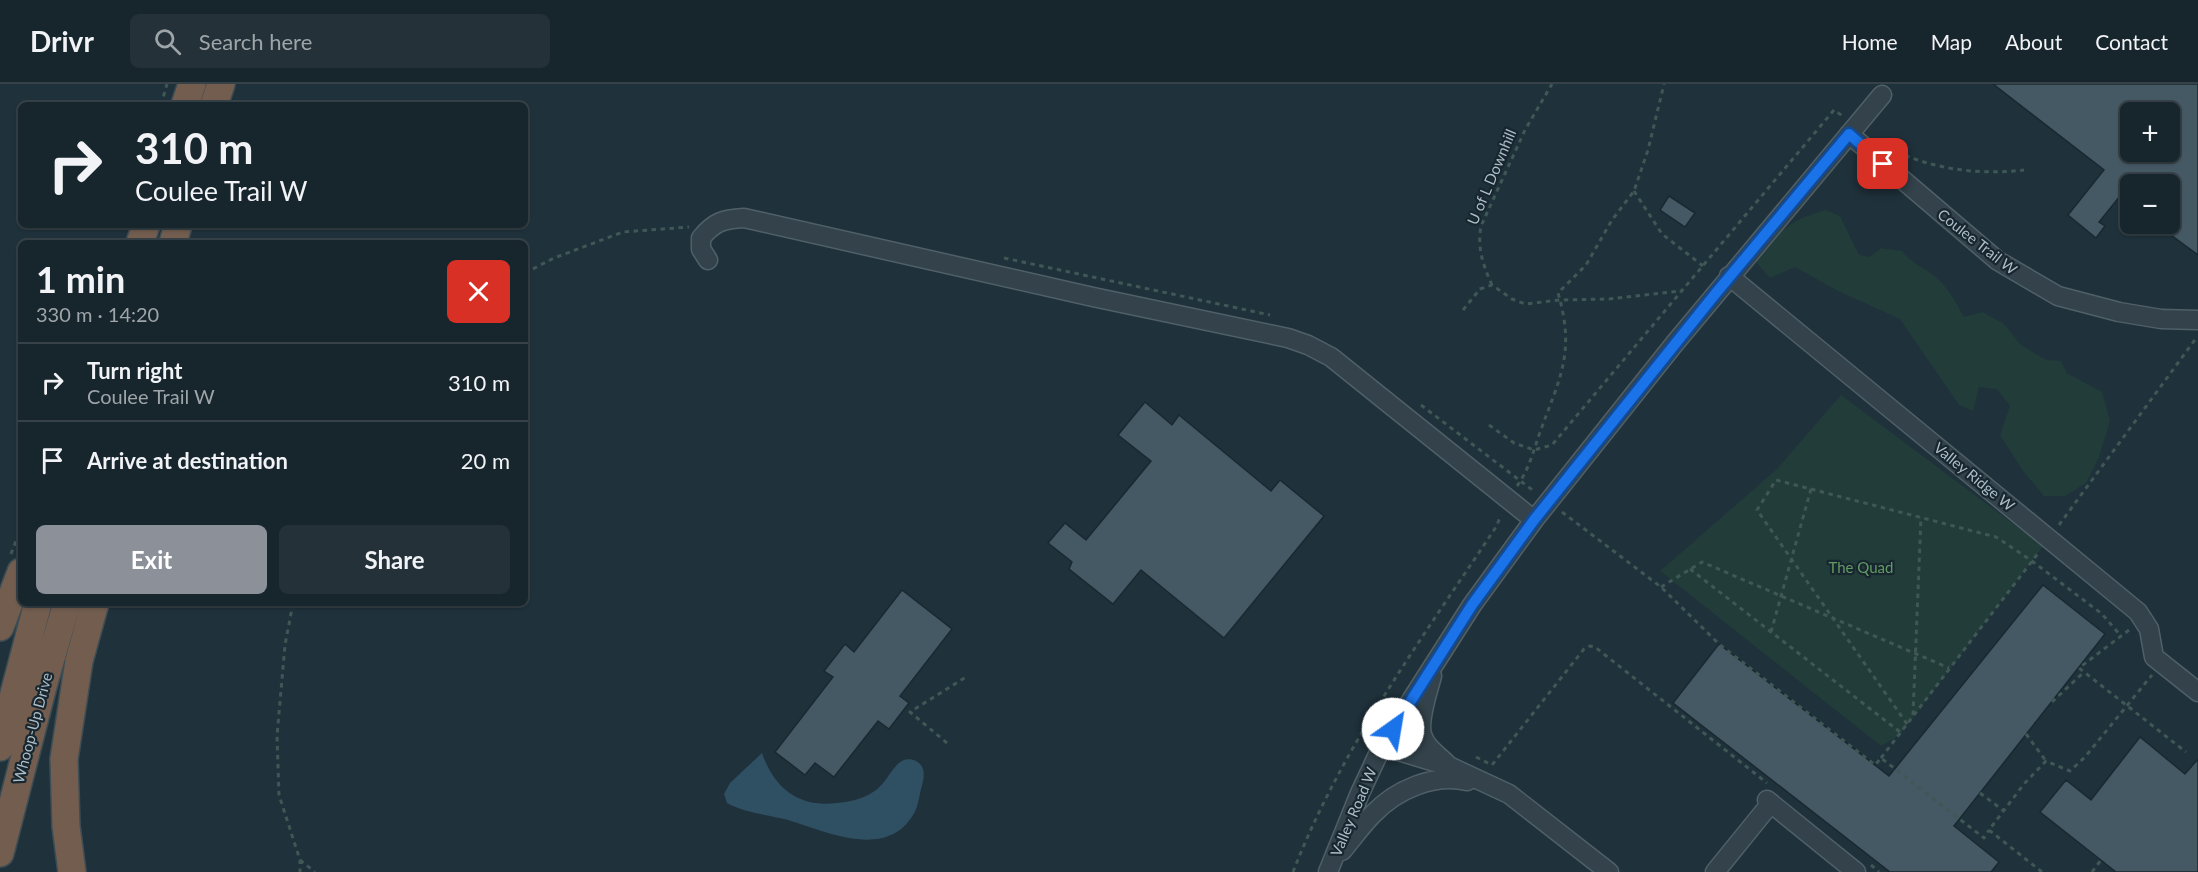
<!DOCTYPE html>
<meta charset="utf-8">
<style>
body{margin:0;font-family:Lato,sans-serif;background:#243138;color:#f1f3f6;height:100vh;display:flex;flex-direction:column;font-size:22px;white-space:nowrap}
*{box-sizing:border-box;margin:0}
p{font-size:20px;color:#9ea5a9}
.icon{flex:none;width:33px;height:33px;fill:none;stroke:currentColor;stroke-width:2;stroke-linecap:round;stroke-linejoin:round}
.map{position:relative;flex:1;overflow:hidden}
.drawer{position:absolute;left:18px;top:156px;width:510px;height:366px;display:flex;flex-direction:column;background:#17252c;border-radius:9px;box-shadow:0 2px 4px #0004,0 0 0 2px #364248}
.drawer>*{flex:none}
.top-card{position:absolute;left:18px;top:18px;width:510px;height:126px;border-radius:9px;box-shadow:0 2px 4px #0004,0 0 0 2px #364248;background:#17252c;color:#f1f3f6;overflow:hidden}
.fabs{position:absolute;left:2120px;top:18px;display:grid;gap:12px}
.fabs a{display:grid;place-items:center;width:60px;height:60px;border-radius:9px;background:#17252c;box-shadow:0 2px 4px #0004,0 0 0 2px #364248;font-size:30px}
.pin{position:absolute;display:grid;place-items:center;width:51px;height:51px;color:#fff;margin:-26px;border-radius:12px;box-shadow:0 3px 9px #0006}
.me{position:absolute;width:66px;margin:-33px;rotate:32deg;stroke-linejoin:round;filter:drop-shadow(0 0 4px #0008)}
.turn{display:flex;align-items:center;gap:21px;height:126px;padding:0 18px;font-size:27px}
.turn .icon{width:78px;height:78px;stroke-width:2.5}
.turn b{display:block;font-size:42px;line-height:51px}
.round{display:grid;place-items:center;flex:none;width:63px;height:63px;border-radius:9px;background:#243138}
.summary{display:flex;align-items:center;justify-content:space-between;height:102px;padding:0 18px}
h1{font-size:36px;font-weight:700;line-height:45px}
.button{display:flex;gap:12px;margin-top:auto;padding:12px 18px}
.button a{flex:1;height:69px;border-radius:9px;background:#8c9099;color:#fff;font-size:24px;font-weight:700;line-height:69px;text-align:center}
.button a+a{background:#243138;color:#f1f3f6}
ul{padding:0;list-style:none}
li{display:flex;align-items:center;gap:18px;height:78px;padding:0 18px;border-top:2px solid #364248}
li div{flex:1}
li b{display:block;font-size:22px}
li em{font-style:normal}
header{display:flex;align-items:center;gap:36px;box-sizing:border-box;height:84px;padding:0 30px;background:#17252c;border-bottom:2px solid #364248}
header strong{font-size:28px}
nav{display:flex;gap:33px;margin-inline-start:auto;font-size:21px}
.search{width:420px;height:54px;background:#243138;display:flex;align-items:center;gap:15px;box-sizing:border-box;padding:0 21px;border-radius:9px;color:#9ea5a9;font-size:22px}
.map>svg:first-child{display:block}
.green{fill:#213c39}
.water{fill:#2f4f62}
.building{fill:#455965;stroke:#1a2931;stroke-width:1.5;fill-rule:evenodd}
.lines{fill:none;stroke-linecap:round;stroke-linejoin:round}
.minor-casing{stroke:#506068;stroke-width:21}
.highway-casing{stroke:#3d4d55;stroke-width:30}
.path{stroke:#3f5856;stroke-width:3;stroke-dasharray:4.5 4.5;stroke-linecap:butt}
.minor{stroke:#33424b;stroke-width:18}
.highway{stroke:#725d4f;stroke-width:27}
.route-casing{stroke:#114b97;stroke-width:15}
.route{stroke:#1a73e8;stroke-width:10}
.labels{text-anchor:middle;stroke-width:4.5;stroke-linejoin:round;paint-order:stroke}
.street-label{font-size:15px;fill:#adbdc7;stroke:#18272f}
.park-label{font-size:15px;fill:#639a64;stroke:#18272f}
</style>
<header>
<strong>Drivr</strong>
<div class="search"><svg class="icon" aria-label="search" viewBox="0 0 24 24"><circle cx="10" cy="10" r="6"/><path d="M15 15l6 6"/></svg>Search here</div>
<nav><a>Home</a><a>Map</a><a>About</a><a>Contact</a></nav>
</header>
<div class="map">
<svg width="2198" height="788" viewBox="0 0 2198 788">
<rect width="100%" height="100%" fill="#1f313b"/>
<path class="green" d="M 1826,126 L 1840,132 L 1859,171 L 1870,173 L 1881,164 L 1902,167 C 1913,180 1919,181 1932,190 C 1946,200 1956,218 1964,233 L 1982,228 L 2003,239 L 2021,261 L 2046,276 L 2061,277 L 2067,289 L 2102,308 L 2110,337 L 2099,373 L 2086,399 L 2065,412 L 2044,412 L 2023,387 L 2000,351 L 2010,322 L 1997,305 L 1979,303 L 1973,327 L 1959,321 L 1900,235 L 1836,206 L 1795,183 L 1770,194 L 1756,178 C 1780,146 1787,137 1826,126 Z
M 1841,311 L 2043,462 L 1900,651 L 1881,662 L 1660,487 L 1776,386 Z"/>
<path class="water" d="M 762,669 C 774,704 799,724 837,719 C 848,718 858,716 868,711 C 886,702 887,690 899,679 C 903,675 910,674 916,677 C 927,683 924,695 921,705 C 919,713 918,724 913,731 C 886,776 827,748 788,736 C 769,731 745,729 727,719 L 724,710 L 730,699 Z"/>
<path class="building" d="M 1993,0 L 2198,0 L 2198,171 L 2156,140 L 2169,140 L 2169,100 L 2130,100 L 2130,120 L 2120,112 L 2099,138 L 2105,142 L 2096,154 L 2068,131 L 2104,86 ZM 2130,28 L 2169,28 L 2169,68 L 2130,68 Z
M 1669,112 L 1695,129 L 1685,143 L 1660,126 Z
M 1145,318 L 1172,341 L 1179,331 L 1271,407 L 1280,396 L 1324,432 L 1224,554 L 1141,486 L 1113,520 L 1069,485 L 1072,478 L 1048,459 L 1065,439 L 1086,456 L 1151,377 L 1118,351 Z
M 2043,501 L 2105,550 L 1954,742 L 1999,778 L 1991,788 L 1890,788 L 1673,619 L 1719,560 L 1889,692 Z
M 902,506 L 952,545 L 900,612 L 909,619 L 889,645 L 878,637 L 834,693 L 815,679 L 805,691 L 775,668 L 833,593 L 824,587 L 845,560 L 854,568 Z
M 2140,653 L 2185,690 L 2198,675 L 2198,788 L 2116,788 L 2040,728 L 2066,696 L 2091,716 Z"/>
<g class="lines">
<g class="minor-casing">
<path id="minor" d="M 1849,50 L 1998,177 L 2058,212 L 2119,228 L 2161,235 L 2198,236
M 708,176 L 701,165 L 701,154 C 714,138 723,135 744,134 L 1093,213 L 1288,254 L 1308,261 L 1331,273 L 1534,436
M 1729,192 L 2138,528 L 2149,545 L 2154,573 L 2198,608
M 1432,592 C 1428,607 1418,636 1422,650 C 1425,663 1438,671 1447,680
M 1382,662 L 1451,683 L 1509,710 L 1609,788
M 1767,716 L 1856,788
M 1342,767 C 1352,755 1362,741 1373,730 C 1396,706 1434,689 1467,697
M 1328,788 L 1360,709 L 1382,662 L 1472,521 L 1534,436 L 1675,259 L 1882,11
M 1715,788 L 1771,719"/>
</g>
<g class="highway-casing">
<path id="highway" d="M 185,21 L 192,0
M 214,21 L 221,0
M 140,159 L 146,141
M 173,159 L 178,141
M 0,543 L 21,488
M 0,663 L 38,519
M 0,769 L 43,602 L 67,519
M 72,788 L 66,742 L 64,675 L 79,577 L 95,519"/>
</g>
<path class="path" d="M 161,21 L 167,0
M 1897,68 C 1938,86 1980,91 2024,86
M 1634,107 L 1662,150 L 1703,182
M 1004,174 L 1270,231
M 525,189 L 554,174 L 623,148 L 689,143
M 1492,201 C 1483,181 1477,164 1481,142 L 1525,46 L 1552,0
M 1463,226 L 1480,205 L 1492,201 L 1512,215 L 1525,220 L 1560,216 L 1609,215 L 1681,207
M 1421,321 L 1535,408
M 1489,341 L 1514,359 L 1534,366 L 1552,361 L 1834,26 L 1844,33
M 1517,402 C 1528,387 1533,369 1539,351 C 1559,295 1576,270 1558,209 L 1586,181 L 1612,136 L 1634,107 L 1648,66 L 1664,0
M 1562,428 L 1661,503 L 1719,560 L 1875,681 L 1881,674 L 1984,754 L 1989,746
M 2059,441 L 2197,253
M 11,470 L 21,444
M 1690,485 L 1900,648
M 1661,503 L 1702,478 L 1949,584
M 293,519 L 285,561 L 277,652 L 279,711 L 300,776 L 300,788
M 2129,546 L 2079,584 L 2186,668
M 1771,548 L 1811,405
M 2052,618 L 2084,588
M 1913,631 L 1921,433
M 1907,640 L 1757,426 L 1776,396 L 1996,453 L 2032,477 L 2102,530 L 2121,552
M 2026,650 L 2046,677
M 947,659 L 910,628 L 966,593
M 1476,673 L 1492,681 L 1584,565 L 1590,562 L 1595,563 L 1767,699
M 1881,674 L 2039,468
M 1980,709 L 2004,727
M 300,776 L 315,788
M 1871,781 L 1879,788
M 1293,788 C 1341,664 1423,553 1496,443 L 1501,431
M 2042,788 L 1989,746 L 2024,700 L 2046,677 L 2070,687 L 2085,673 L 2152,591
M 2092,788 L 2101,776"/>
<use href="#minor" class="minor"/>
<use href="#highway" class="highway"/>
</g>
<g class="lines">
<g class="route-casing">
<path id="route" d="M 1393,645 L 1472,521 L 1534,436 L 1716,209 L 1849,50 L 1883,80"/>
</g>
<use href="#route" class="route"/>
</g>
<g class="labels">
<g class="street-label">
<text transform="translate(1492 93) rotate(-67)" y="5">U of L Downhill</text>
<text transform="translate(1977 158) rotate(38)" y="5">Coulee Trail W</text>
<text transform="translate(1974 393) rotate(39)" y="5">Valley Ridge W</text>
<text transform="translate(33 644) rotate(-75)" y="5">Whoop-Up Drive</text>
<text transform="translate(1354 728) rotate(-67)" y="5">Valley Road W</text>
</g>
<g class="park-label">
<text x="1861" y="489">The Quad</text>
</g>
</g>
</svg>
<div class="fabs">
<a>+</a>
<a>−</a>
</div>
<div class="pin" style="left:1883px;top:80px;background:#d93025"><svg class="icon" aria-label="arrive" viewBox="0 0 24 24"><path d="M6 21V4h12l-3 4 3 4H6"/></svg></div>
<svg class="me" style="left:1393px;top:645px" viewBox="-20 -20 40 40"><circle r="19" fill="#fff"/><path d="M0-13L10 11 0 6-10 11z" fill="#1a73e8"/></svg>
<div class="top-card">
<div class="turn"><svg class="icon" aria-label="right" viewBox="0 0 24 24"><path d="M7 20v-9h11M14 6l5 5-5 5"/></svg><div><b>310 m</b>Coulee Trail W</div></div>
</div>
<section class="drawer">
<div class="summary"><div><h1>1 min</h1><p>330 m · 14:20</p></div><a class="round" style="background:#d93025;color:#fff"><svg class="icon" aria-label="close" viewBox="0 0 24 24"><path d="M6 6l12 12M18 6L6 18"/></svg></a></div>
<ul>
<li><svg class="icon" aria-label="right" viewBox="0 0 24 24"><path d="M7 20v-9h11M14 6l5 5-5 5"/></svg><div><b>Turn right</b><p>Coulee Trail W</p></div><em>310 m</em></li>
<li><svg class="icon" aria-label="arrive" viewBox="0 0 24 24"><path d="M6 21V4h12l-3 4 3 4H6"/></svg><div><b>Arrive at destination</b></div><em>20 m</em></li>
</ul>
<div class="button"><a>Exit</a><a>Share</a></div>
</section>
</div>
